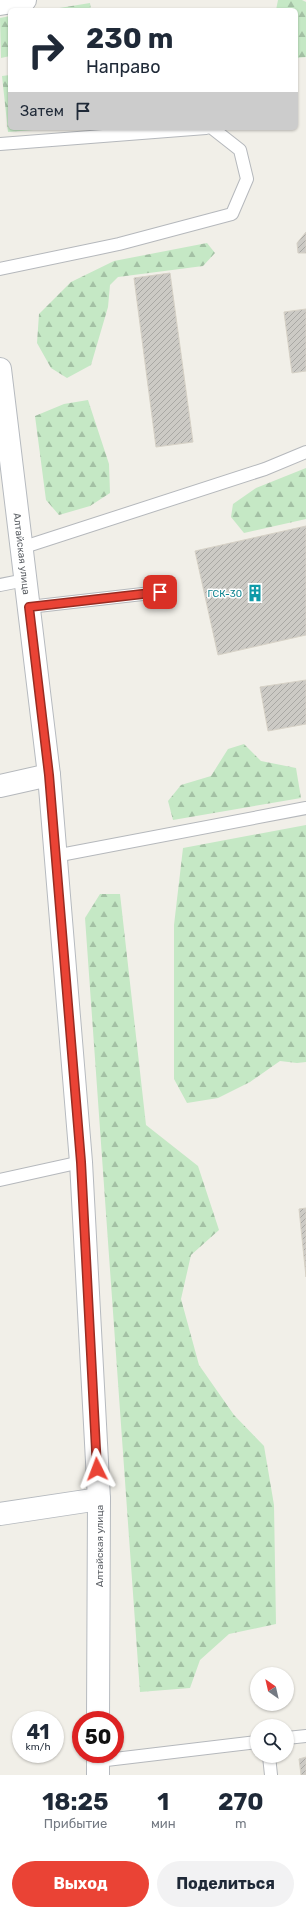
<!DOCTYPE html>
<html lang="ru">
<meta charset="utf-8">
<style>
body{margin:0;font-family:Rubik,sans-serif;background:#f2f2f3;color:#1f2937;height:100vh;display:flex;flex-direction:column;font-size:15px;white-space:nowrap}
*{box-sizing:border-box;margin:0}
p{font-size:13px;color:#747a83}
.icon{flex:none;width:22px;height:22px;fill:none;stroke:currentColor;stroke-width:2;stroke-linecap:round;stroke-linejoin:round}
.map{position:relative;height:1775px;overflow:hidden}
.details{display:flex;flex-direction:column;background:#fff;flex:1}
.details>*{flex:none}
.guide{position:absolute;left:8px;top:8px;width:290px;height:122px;border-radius:6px;box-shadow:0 1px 3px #0004;background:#fff;color:#1f2937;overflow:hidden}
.needle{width:26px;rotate:326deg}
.tools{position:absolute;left:250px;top:1667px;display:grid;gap:8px}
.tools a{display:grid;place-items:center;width:44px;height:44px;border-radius:50%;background:#fff;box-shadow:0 1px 3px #0004;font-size:20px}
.speed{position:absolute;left:12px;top:1711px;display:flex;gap:8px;font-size:20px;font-weight:700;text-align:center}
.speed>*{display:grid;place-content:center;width:52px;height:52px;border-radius:50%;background:#fff;box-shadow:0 1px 3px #0004;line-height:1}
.speed small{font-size:10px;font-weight:400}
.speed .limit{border:6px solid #d22;background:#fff;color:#111}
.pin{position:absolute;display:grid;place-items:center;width:34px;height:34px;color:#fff;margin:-17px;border-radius:8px;box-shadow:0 2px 6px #0006}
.me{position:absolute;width:44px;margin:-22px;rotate:357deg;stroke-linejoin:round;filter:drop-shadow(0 0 3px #0008)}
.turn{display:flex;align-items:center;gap:14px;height:84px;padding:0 12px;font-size:18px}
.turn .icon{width:52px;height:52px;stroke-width:2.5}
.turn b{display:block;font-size:28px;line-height:34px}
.then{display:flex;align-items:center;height:38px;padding:0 12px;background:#0003;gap:8px;font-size:15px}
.eta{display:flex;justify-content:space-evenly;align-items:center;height:68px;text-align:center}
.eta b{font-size:24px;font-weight:700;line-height:28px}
.primary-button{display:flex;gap:8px;margin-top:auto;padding:8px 12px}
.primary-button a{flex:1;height:46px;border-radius:24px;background:#ea4335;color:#fff;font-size:16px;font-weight:700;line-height:46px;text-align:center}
.primary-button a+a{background:#f2f2f3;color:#1f2937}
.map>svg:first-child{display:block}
.forest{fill:url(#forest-firs)}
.building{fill:url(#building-hatch);stroke:#d6d1c6}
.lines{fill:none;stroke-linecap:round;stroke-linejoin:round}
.service-casing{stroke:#b5b8bc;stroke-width:14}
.minor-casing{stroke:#b5b8bc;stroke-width:24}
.tertiary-casing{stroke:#b5b8bc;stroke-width:24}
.secondary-casing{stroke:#b6babf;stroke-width:24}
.service{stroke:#fff;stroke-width:12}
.minor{stroke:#fff;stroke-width:22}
.tertiary{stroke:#fff;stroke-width:22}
.secondary{stroke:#fff;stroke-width:22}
.route-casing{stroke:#982c22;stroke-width:10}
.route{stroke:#ea4335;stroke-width:7}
.labels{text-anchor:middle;stroke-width:3;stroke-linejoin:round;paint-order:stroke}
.street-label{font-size:10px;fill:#5f6368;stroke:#fff}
.culture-label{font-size:10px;fill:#0d838f;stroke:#fff;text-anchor:end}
</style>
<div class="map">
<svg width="306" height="1775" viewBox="0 0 306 1775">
<defs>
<pattern id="forest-firs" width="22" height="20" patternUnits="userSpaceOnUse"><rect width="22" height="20" fill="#c5e8c5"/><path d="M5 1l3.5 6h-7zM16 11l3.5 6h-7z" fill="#a3c0a4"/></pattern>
<pattern id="building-hatch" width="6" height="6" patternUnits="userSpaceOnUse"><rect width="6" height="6" fill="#cccac5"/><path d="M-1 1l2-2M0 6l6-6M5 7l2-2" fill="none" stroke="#a9a8a4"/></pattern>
</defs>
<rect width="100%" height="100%" fill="#f1efe8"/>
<path class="forest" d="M 278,0 L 302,0 L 306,2 L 306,57 L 296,58 L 296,10 L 276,10 Z
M 90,3 L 91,10 L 47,10 Z
M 10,16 L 10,56 L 1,58 L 0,18 Z
M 10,75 L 10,128 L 59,128 L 8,132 L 2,76 Z
M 207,243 L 215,253 L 203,266 L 118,277 L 110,285 L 108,307 L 91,365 L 67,378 L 51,368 L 37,343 L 39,314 L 71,282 L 114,261 Z
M 88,400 L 109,464 L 110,493 L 90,506 L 59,515 L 46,500 L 35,416 L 64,404 Z
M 306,468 L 306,519 L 244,533 L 231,517 L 233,504 L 256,488 Z
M 244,744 L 261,761 L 296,768 L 301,798 L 173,820 L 168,801 L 181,785 L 211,776 L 228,749 Z
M 306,825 L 306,1062 L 297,1063 L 280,1061 L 250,1082 L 218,1098 L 187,1103 L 174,1079 L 174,925 L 183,848 Z
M 100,894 L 120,894 L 146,1125 L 198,1166 L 219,1230 L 191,1255 L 181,1299 L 199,1365 L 234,1415 L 264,1446 L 274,1505 L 276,1624 L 229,1634 L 200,1660 L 190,1688 L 140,1692 L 85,918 Z"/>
<path class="building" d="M 306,232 L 306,253 L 298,253 L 297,243 Z
M 170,273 L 193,442 L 156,447 L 134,278 Z
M 306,309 L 306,371 L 292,373 L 284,312 Z
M 306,526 L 306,635 L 218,655 L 195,551 Z
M 306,680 L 306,724 L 268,731 L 260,687 Z
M 306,1208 L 306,1277 L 299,1209 Z
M 306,1757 L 306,1775 L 301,1775 L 299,1759 Z"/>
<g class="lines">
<g class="service-casing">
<path id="service" d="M 0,144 L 206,128
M 0,269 L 119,244 L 232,214 L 247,179 L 240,150 L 212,128
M 21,548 L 265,469 L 306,452
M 0,585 L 25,580
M 29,607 L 160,592
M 55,856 L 306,808
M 0,1180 L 81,1162
M 287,1738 L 306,1736
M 269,1756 L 271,1775
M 98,1761 L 257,1742"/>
</g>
<g class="minor-casing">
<path id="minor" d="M 0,4 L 25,0"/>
</g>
<g class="tertiary-casing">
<path id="tertiary" d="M 0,786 L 49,775"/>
</g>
<g class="secondary-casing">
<g id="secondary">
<path id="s1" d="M 0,369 L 49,775 L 81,1162 L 99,1499 L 98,1720"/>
<path d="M 0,1514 L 99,1499"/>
<path d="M 98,1775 L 98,1754"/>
</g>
</g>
<use href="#service" class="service"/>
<use href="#minor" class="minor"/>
<use href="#tertiary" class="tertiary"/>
<use href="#secondary" class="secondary"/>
</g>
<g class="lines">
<g class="route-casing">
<path id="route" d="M 97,1469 L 81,1162 L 49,775 L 29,607 L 160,592"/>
</g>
<use href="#route" class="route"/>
</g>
<defs>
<g id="building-bare" transform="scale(1.38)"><path d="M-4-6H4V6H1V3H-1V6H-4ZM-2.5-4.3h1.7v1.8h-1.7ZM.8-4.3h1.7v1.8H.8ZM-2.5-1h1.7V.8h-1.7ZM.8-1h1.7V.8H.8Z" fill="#0f9aa8" stroke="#fff" stroke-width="2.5" paint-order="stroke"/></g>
</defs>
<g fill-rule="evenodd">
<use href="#building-bare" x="255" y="593"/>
</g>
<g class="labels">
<g class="street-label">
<text dy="4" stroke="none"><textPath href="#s1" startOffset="186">Алтайская улица</textPath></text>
<text transform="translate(99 1546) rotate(-90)" y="4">Алтайская улица</text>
</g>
<g class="culture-label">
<text x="242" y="597">ГСК-30</text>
</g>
</g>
</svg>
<div class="tools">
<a><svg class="needle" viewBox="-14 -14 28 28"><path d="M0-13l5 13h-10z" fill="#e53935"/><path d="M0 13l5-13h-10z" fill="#747a83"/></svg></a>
<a><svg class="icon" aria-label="search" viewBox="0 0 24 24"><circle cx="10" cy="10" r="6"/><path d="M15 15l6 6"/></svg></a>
</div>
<div class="speed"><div>41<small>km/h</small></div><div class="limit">50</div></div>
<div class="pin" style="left:160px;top:592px;background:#d93025"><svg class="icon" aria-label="arrive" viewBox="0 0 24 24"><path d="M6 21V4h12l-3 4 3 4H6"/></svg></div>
<svg class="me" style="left:97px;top:1469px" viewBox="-20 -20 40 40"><path d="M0-17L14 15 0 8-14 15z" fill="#ea4335" stroke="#fff" stroke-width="4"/></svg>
<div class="guide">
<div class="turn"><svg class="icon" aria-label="right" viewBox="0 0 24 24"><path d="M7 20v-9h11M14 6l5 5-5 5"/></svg><div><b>230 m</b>Направо</div></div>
<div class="then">Затем<svg class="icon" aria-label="arrive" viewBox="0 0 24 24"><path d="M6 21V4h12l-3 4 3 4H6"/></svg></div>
</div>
</div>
<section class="details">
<div class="eta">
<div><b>18:25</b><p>Прибытие</p></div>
<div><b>1</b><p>мин</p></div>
<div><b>270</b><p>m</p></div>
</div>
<div class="primary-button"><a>Выход</a><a>Поделиться</a></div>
</section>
